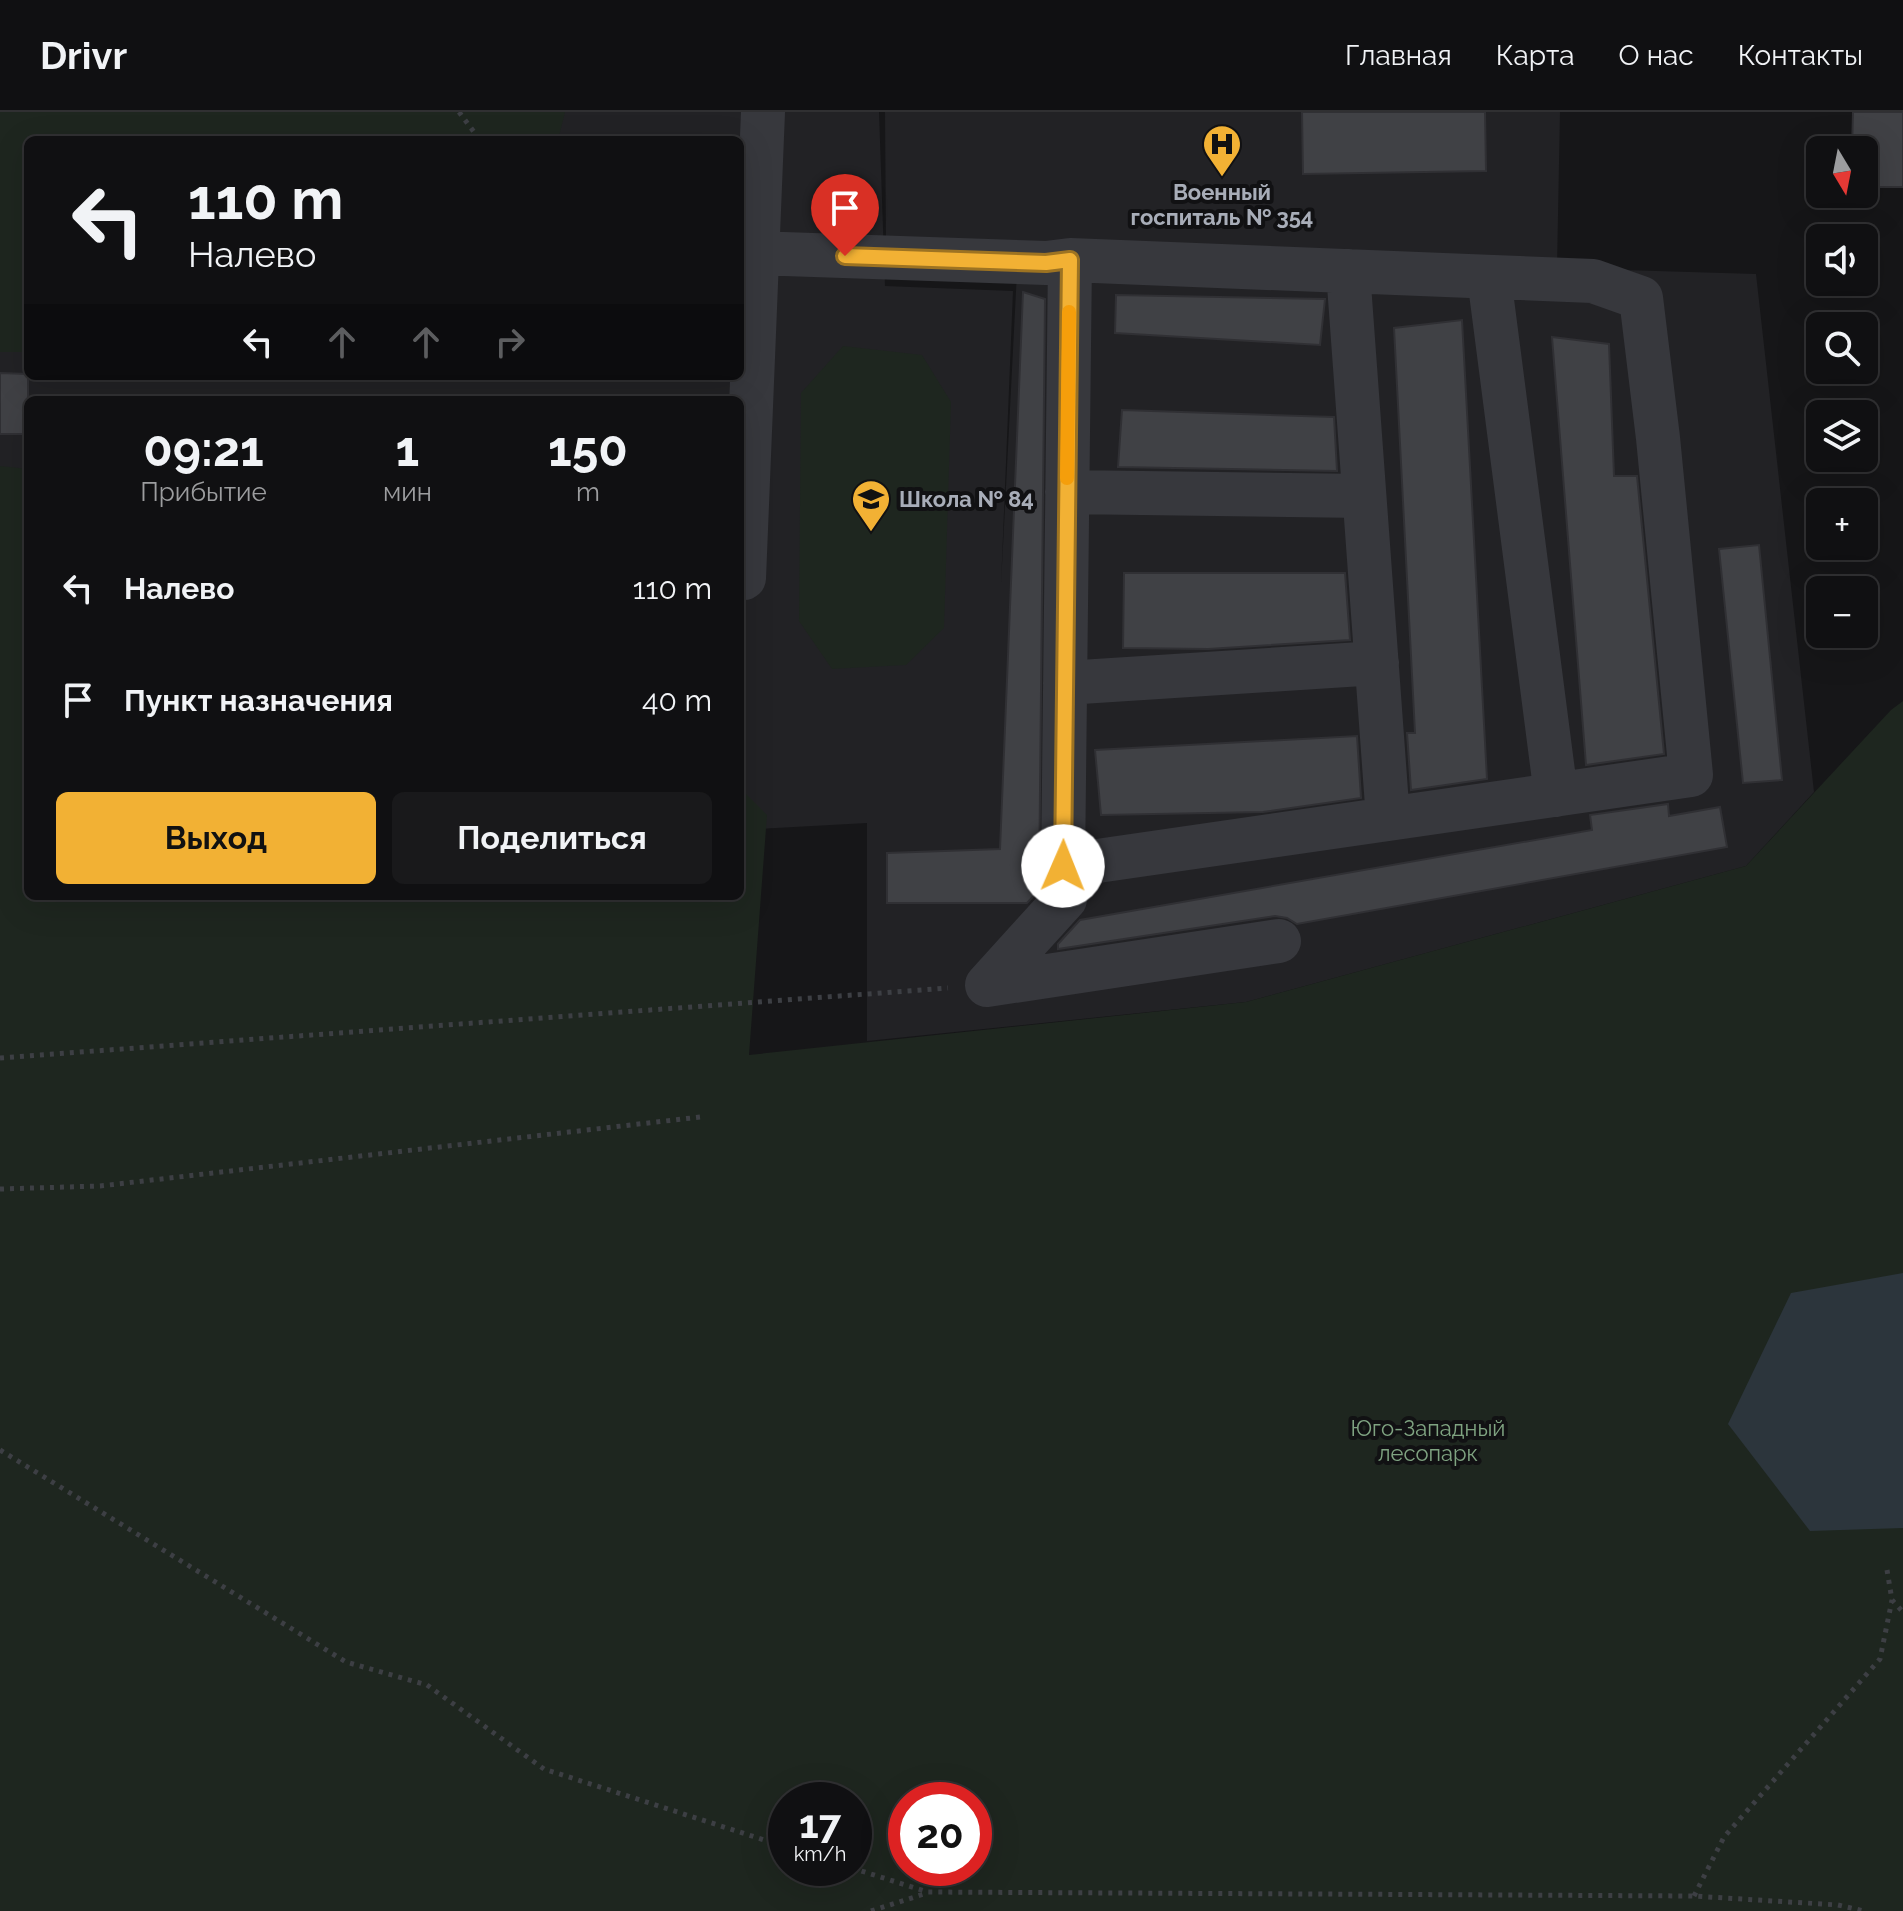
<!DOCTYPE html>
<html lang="ru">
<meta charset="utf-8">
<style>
body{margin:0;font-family:Raleway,sans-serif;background:#19191b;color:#f1f3f6;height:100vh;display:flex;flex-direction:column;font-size:30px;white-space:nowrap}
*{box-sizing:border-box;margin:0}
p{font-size:26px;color:#9c9d9f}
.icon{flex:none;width:44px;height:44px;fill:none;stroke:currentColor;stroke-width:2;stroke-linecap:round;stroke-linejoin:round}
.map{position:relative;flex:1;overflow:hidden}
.drawer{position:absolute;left:24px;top:284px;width:720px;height:504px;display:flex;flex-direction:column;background:#101012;border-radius:12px;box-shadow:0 8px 32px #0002,0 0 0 2px #303032}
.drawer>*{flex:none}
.top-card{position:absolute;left:24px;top:24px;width:720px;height:244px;border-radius:12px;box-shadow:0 8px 32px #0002,0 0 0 2px #303032;background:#101012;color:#f1f3f6;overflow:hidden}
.needle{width:52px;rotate:170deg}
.tools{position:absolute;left:1806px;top:24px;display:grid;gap:16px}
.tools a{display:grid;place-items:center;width:72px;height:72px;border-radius:12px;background:#101012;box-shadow:0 8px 32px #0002,0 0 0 2px #303032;font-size:40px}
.speed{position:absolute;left:768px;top:1670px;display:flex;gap:16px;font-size:40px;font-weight:700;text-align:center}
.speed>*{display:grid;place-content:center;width:104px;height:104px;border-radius:50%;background:#101012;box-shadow:0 8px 32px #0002,0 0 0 2px #303032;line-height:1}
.speed small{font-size:20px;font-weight:400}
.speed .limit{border:12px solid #d22;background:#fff;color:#111}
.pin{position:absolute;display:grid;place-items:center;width:68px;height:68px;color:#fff;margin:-82px -34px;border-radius:50% 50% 50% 0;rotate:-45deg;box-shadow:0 0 8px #0007}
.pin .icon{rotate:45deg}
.me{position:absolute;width:88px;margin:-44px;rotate:1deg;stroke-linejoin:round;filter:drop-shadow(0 0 6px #0008)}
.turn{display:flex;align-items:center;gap:28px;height:168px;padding:0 32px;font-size:36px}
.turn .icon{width:104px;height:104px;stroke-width:2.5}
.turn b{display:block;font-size:56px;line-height:68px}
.lanes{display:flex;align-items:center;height:76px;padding:0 32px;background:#0003;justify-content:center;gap:40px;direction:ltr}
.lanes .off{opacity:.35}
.eta{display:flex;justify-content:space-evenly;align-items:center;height:136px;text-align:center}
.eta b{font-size:48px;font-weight:700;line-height:56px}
.button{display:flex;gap:16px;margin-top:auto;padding:16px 32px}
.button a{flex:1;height:92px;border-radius:12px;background:#f2b134;color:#111;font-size:32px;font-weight:700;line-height:92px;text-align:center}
.button a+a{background:#19191b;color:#f1f3f6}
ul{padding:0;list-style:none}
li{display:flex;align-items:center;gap:24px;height:112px;padding:0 32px}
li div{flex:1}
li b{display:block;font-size:30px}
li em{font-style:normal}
header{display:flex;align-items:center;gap:48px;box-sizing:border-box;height:112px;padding:0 40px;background:#101012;border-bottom:2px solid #303032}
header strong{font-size:38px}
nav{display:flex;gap:44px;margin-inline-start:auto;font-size:28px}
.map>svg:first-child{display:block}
.built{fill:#222225;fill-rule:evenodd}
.green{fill:#1e261f;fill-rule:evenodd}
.water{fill:#2c353c}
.building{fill:#404145;stroke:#303034;stroke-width:2}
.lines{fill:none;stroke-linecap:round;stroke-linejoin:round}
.path{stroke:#3d3f44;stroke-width:5;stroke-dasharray:4 6;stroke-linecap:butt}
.minor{stroke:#37383d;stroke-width:44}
.route-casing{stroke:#9d7322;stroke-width:20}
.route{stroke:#f2b134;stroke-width:14}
.slow{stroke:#f59e0b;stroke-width:14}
.labels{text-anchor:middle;stroke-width:8;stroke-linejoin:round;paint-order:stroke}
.poi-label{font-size:22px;font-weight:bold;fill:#a8adb8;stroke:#111113}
.park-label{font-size:22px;fill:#7fa381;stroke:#111113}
</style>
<header>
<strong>Drivr</strong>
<nav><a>Главная</a><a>Карта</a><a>О нас</a><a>Контакты</a></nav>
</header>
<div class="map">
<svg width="1903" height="1799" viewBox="0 0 1903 1799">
<rect width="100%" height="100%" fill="#161618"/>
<path class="built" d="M 0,0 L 879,0 L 885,174 L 1013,179 L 1001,473 L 1018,140 L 886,133 L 885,0 L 1560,0 L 1557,156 L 1756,162 L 1814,680 L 1746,754 L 1246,890 L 867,929 L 867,711 L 740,718 L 740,288 L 28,288 L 28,555 L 0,554 ZM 28,28 L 740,28 L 740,264 L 28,264 Z"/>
<path class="green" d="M 0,0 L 565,0 L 558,28 L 28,28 L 28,240 L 0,240 Z
M 843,234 L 922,243 L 951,290 L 944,516 L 906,553 L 832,557 L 799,509 L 801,281 Z
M 0,354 L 28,357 L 28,784 L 740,784 L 740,676 L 767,703 L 749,943 L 1246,890 L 1746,754 L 1891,598 L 1903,589 L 1903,1799 L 0,1799 ZM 786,1688 L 854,1688 L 854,1756 L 786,1756 ZM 906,1688 L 974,1688 L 974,1756 L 906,1756 Z"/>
<path class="water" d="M 1903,1161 L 1903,1416 L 1810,1419 L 1728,1312 L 1791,1181 Z"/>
<path class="building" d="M 1302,0 L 1485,0 L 1486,59 L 1303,62 Z
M 1853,0 L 1903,0 L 1903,75 L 1864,75 L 1864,38 L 1852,38 Z
M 1023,180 L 1045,187 L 1039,778 L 1027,791 L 887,791 L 887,741 L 1000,737 Z
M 1116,183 L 1325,187 L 1320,233 L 1115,221 Z
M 1462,208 L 1487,667 L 1411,678 L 1407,621 L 1415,621 L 1394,216 Z
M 1552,225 L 1609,232 L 1614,364 L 1637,364 L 1664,642 L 1586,653 Z
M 0,261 L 28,262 L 28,322 L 0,322 Z
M 1122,298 L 1334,305 L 1337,359 L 1118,355 Z
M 1759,433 L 1782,668 L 1743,671 L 1719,437 Z
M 1124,461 L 1345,461 L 1350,528 L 1208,537 L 1123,536 Z
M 1357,624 L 1361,686 L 1263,700 L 1101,703 L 1095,638 Z
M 1668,692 L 1669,704 L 1720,695 L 1727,735 L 1297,812 L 1287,806 L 1275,804 L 1058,837 L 1058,832 L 1080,808 L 1592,718 L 1590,703 Z"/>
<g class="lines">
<path class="path" d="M 459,0 L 480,28
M 0,946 L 948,876
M 0,1077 L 100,1074 L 700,1005
M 0,1338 L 346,1550 L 427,1573 L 544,1657 L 786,1735
M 1887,1458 L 1892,1488 L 1903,1500
M 852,1756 L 928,1780 L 1694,1784 L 1838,1793 L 1864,1799
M 1694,1784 L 1724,1725 L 1880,1547 L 1892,1488
M 871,1799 L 927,1781"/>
<path class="minor" d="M 758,141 L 1046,151 L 1070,148 L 1593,169 L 1641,186 L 1658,326 L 1691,663 L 1063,754 L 1065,787 L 987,873 L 1279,829
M 1348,159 L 1388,707
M 1489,165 L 1556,683
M 1067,380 L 1364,384
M 740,466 L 744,466 L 763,0
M 1065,571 L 1377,551
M 1063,754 L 1070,148"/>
</g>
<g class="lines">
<g class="route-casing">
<path id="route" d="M 845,144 L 1046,151 L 1070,148 L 1063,754"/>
</g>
<use href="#route" class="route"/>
<path class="slow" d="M 1067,366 L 1069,200"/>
</g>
<defs>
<g id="hospital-pin" transform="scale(2)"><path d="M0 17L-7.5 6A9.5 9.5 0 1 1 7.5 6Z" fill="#f2b134" stroke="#111113"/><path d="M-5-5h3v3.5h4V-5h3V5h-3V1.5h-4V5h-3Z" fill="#111"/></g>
<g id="school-pin" transform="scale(2)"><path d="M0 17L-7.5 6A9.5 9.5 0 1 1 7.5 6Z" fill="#f2b134" stroke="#111113"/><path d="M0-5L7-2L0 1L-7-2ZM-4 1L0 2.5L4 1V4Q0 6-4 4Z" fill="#111"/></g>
</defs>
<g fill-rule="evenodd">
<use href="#hospital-pin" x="1222" y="32"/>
<use href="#school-pin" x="871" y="387"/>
</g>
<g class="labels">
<g class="poi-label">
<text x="1222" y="88">Военный<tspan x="1222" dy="25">госпиталь № 354</tspan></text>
<text x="899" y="395" text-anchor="start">Школа № 84</text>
</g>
<g class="park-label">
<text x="1428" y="1324">Юго-Западный<tspan x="1428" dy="25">лесопарк</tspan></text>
</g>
</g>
</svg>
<div class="tools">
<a><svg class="needle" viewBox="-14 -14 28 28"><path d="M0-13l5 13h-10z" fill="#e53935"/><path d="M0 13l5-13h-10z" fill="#9c9d9f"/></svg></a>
<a><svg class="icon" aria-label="sound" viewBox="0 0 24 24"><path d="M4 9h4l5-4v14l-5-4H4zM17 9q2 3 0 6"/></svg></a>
<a><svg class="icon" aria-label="search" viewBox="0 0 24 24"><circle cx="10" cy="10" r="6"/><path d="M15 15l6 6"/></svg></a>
<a><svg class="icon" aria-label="layers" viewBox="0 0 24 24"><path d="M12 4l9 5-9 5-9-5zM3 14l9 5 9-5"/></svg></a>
<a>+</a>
<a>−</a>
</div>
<div class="speed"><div>17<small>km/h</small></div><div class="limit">20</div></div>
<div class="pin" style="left:845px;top:144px;background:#d93025"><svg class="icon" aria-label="arrive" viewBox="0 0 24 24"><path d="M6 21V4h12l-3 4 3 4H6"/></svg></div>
<svg class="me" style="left:1063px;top:754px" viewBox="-20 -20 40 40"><circle r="19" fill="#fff"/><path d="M0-13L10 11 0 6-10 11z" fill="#f2b134"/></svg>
<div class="top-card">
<div class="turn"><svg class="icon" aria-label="left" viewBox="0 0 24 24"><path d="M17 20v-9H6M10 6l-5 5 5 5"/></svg><div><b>110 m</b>Налево</div></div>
<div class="lanes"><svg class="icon" aria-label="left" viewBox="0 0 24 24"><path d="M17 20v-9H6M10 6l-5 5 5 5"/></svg><svg class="icon off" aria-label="ahead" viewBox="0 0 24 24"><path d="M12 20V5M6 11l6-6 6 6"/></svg><svg class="icon off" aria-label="ahead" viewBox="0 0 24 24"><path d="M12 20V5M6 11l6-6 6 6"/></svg><svg class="icon off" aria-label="right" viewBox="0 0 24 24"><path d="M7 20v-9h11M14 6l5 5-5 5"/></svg></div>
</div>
<section class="drawer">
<div class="eta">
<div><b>09:21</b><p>Прибытие</p></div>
<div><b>1</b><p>мин</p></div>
<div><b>150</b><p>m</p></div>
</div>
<ul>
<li><svg class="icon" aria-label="left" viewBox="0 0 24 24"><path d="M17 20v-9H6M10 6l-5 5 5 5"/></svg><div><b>Налево</b></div><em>110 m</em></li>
<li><svg class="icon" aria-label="arrive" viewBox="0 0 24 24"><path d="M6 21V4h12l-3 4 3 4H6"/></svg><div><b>Пункт назначения</b></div><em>40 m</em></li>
</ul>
<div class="button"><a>Выход</a><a>Поделиться</a></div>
</section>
</div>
